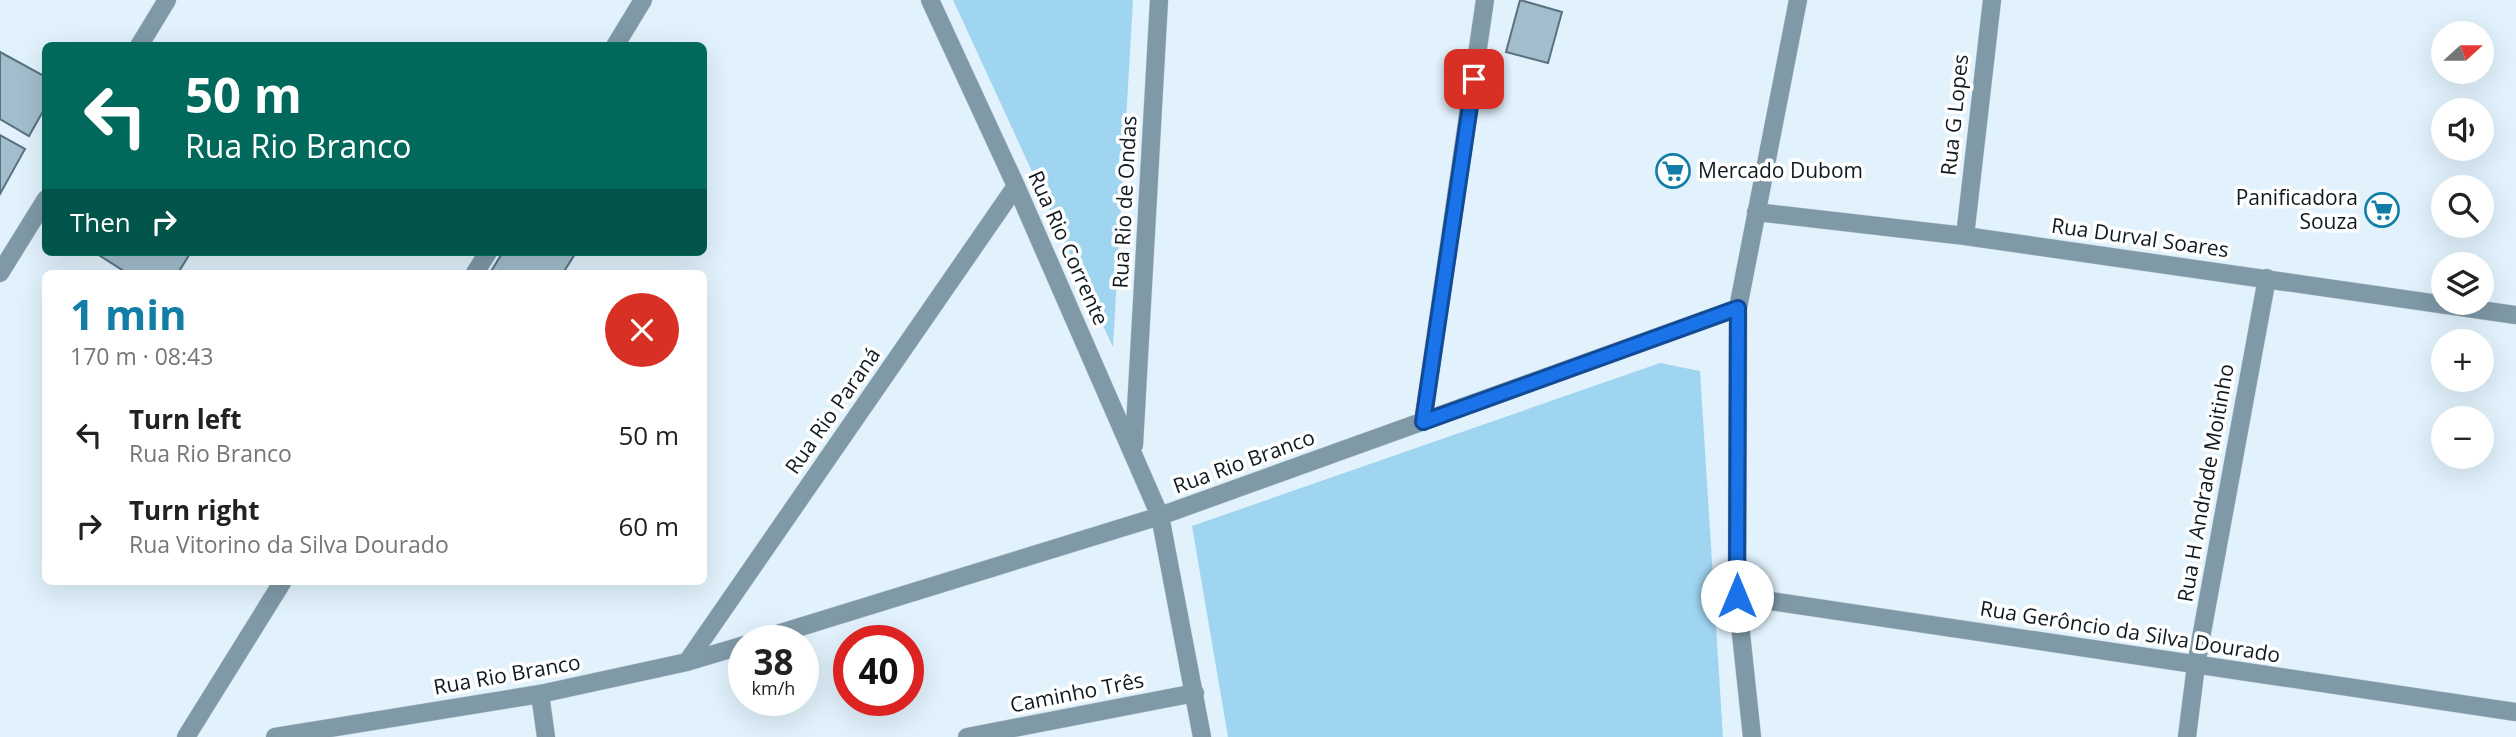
<!DOCTYPE html>
<meta charset="utf-8">
<style>
body{margin:0;font-family:"Open Sans",sans-serif;background:#f6f6f6;color:#222;height:100vh;display:flex;flex-direction:column;font-size:26px;white-space:nowrap}
*{box-sizing:border-box;margin:0}
p{font-size:23px;color:#767676}
.icon{flex:none;width:38px;height:38px;fill:none;stroke:currentColor;stroke-width:2;stroke-linecap:round;stroke-linejoin:round}
.map{position:relative;flex:1;overflow:hidden}
.sheet{position:absolute;left:42px;top:270px;width:665px;height:315px;display:flex;flex-direction:column;background:#fff;border-radius:10px;box-shadow:0 7px 28px #0002}
.sheet>*{flex:none}
.top-card{position:absolute;left:42px;top:42px;width:665px;height:214px;border-radius:10px;box-shadow:0 7px 28px #0002;background:#00695c;color:#fff;overflow:hidden}
.needle{width:46px;rotate:69deg}
.buttons{position:absolute;left:2431px;top:21px;display:grid;gap:14px}
.buttons a{display:grid;place-items:center;width:63px;height:63px;border-radius:50%;background:#fff;box-shadow:0 7px 28px #0002;font-size:35px}
.speed{position:absolute;left:728px;top:625px;display:flex;gap:14px;font-size:35px;font-weight:700;text-align:center}
.speed>*{display:grid;place-content:center;width:91px;height:91px;border-radius:50%;background:#fff;box-shadow:0 7px 28px #0002;line-height:1}
.speed small{font-size:18px;font-weight:400}
.speed .limit{border:10px solid #d22;background:#fff;color:#111}
.pin{position:absolute;display:grid;place-items:center;width:60px;height:60px;color:#fff;margin:-30px;border-radius:14px;box-shadow:0 4px 10px #0006}
.me{position:absolute;width:77px;margin:-38px;rotate:0deg;stroke-linejoin:round;filter:drop-shadow(0 0 5px #0008)}
.turn{display:flex;align-items:center;gap:24px;height:147px;padding:0 28px;font-size:32px}
.turn .icon{width:91px;height:91px;stroke-width:2.5}
.turn b{display:block;font-size:49px;line-height:60px}
.then{display:flex;align-items:center;height:66px;padding:0 28px;background:#0003;gap:14px;font-size:26px}
.round{display:grid;place-items:center;flex:none;width:74px;height:74px;border-radius:37px;background:#f6f6f6}
.headline{display:flex;align-items:center;justify-content:space-between;height:119px;padding:0 28px}
h1{font-size:42px;font-weight:700;line-height:52px;color:#127da7}
ul{padding:0;list-style:none}
li{display:flex;align-items:center;gap:21px;height:91px;padding:0 28px}
li div{flex:1}
li b{display:block;font-size:26px}
li em{font-style:normal}
.map>svg:first-child{display:block}
.green{fill:#a0d5f1}
.building{fill:#a2bdcc;stroke:#58727f;stroke-width:2}
.lines{fill:none;stroke-linecap:round;stroke-linejoin:round}
.minor-casing{stroke:#c0cfd9;stroke-width:19}
.minor{stroke:#7f99a7;stroke-width:18}
.route-casing{stroke:#114b97;stroke-width:18}
.route{stroke:#1a73e8;stroke-width:12}
.labels{text-anchor:middle;stroke-width:7;stroke-linejoin:round;paint-order:stroke}
.street-label{font-size:21px;fill:#101a20;stroke:#fff}
.poi-label{font-size:21px;fill:#101a20;stroke:#fff;text-anchor:start}
</style>
<div class="map">
<svg width="2516" height="737" viewBox="0 0 2516 737">
<rect width="100%" height="100%" fill="#e1f2fc"/>
<path class="green" d="M 953,0 L 1133,0 L 1113,347 Z
M 1660,363 L 1700,371 L 1723,737 L 1228,737 L 1192,526 Z"/>
<path class="building" d="M 1520,0 L 1562,12 L 1548,63 L 1506,52 Z
M 0,52 L 46,77 L 46,106 L 29,136 L 0,119 Z
M 0,135 L 25,149 L 0,194 Z
M 94,252 L 191,252 L 178,273 L 127,273 Z
M 503,252 L 571,252 L 575,254 L 563,273 L 490,273 Z"/>
<g class="lines">
<g class="minor-casing">
<path id="minor" d="M 930,0 L 1016,186 L 1160,516 L 1202,737
M 139,46 L 167,0
M 615,46 L 643,0
M 1756,212 L 1965,236 L 2516,315
M 1965,236 L 1992,0
M 0,273 L 46,199
M 475,273 L 488,252
M 1423,422 L 1485,0
M 1134,445 L 1159,0
M 1737,596 L 2516,712
M 758,640 L 1160,516 L 1738,308
M 687,662 L 1016,186
M 540,694 L 546,737
M 186,737 L 283,581
M 275,737 L 540,694 L 687,662 L 744,645
M 967,737 L 1195,693
M 1752,737 L 1737,596 L 1738,308 L 1798,0
M 2187,737 L 2196,665 L 2267,278"/>
</g>
<use href="#minor" class="minor"/>
</g>
<g class="lines">
<g class="route-casing">
<path id="route" d="M 1474,79 L 1423,422 L 1738,308 L 1737,596"/>
</g>
<use href="#route" class="route"/>
</g>
<defs>
<g id="supermarket-ring" transform="scale(1.75)"><circle r="9.5" fill="#fff" stroke="#127da7" stroke-width="1.5"/><path d="M-6-5.5h2.5l.6 2H6L4.5 2H-2.5L-4.4-4H-6ZM-1.5 3.2a1.3 1.3 0 1 0 .1 0ZM3 3.2a1.3 1.3 0 1 0 .1 0Z" fill="#127da7"/></g>
</defs>
<g fill-rule="evenodd">
<use href="#supermarket-ring" x="1673" y="171"/>
<use href="#supermarket-ring" x="2382" y="210"/>
</g>
<g class="labels">
<g class="street-label">
<text transform="translate(1955 115) rotate(-84)" y="7">Rua G Lopes</text>
<text transform="translate(1125 202) rotate(-87)" y="7">Rua Rio de Ondas</text>
<text transform="translate(2140 238) rotate(8)" y="7">Rua Durval Soares</text>
<text transform="translate(1068 248) rotate(66)" y="7">Rua Rio Corrente</text>
<text transform="translate(833 411) rotate(-55)" y="7">Rua Rio Paraná</text>
<text transform="translate(1244 462) rotate(-20)" y="7">Rua Rio Branco</text>
<text transform="translate(2206 483) rotate(-80)" y="7">Rua H Andrade Moitinho</text>
<text transform="translate(2130 632) rotate(9)" y="7">Rua Gerôncio da Silva Dourado</text>
<text transform="translate(507 675) rotate(-10)" y="7">Rua Rio Branco</text>
<text transform="translate(1077 693) rotate(-11)" y="7">Caminho Três</text>
</g>
<g class="poi-label">
<text x="1698" y="178">Mercado Dubom</text>
<text x="2358" y="205" text-anchor="end">Panificadora<tspan x="2358" dy="24">Souza</tspan></text>
</g>
</g>
</svg>
<div class="buttons">
<a><svg class="needle" viewBox="-14 -14 28 28"><path d="M0-13l5 13h-10z" fill="#e53935"/><path d="M0 13l5-13h-10z" fill="#767676"/></svg></a>
<a><svg class="icon" aria-label="sound" viewBox="0 0 24 24"><path d="M4 9h4l5-4v14l-5-4H4zM17 9q2 3 0 6"/></svg></a>
<a><svg class="icon" aria-label="search" viewBox="0 0 24 24"><circle cx="10" cy="10" r="6"/><path d="M15 15l6 6"/></svg></a>
<a><svg class="icon" aria-label="layers" viewBox="0 0 24 24"><path d="M12 4l9 5-9 5-9-5zM3 14l9 5 9-5"/></svg></a>
<a>+</a>
<a>−</a>
</div>
<div class="speed"><div>38<small>km/h</small></div><div class="limit">40</div></div>
<div class="pin" style="left:1474px;top:79px;background:#d93025"><svg class="icon" aria-label="arrive" viewBox="0 0 24 24"><path d="M6 21V4h12l-3 4 3 4H6"/></svg></div>
<svg class="me" style="left:1737px;top:596px" viewBox="-20 -20 40 40"><circle r="19" fill="#fff"/><path d="M0-13L10 11 0 6-10 11z" fill="#1a73e8"/></svg>
<div class="top-card">
<div class="turn"><svg class="icon" aria-label="left" viewBox="0 0 24 24"><path d="M17 20v-9H6M10 6l-5 5 5 5"/></svg><div><b>50 m</b>Rua Rio Branco</div></div>
<div class="then">Then<svg class="icon" aria-label="right" viewBox="0 0 24 24"><path d="M7 20v-9h11M14 6l5 5-5 5"/></svg></div>
</div>
<section class="sheet">
<div class="headline"><div><h1>1 min</h1><p>170 m · 08:43</p></div><a class="round" style="background:#d93025;color:#fff"><svg class="icon" aria-label="close" viewBox="0 0 24 24"><path d="M6 6l12 12M18 6L6 18"/></svg></a></div>
<ul>
<li><svg class="icon" aria-label="left" viewBox="0 0 24 24"><path d="M17 20v-9H6M10 6l-5 5 5 5"/></svg><div><b>Turn left</b><p>Rua Rio Branco</p></div><em>50 m</em></li>
<li><svg class="icon" aria-label="right" viewBox="0 0 24 24"><path d="M7 20v-9h11M14 6l5 5-5 5"/></svg><div><b>Turn right</b><p>Rua Vitorino da Silva Dourado</p></div><em>60 m</em></li>
</ul>
</section>
</div>
